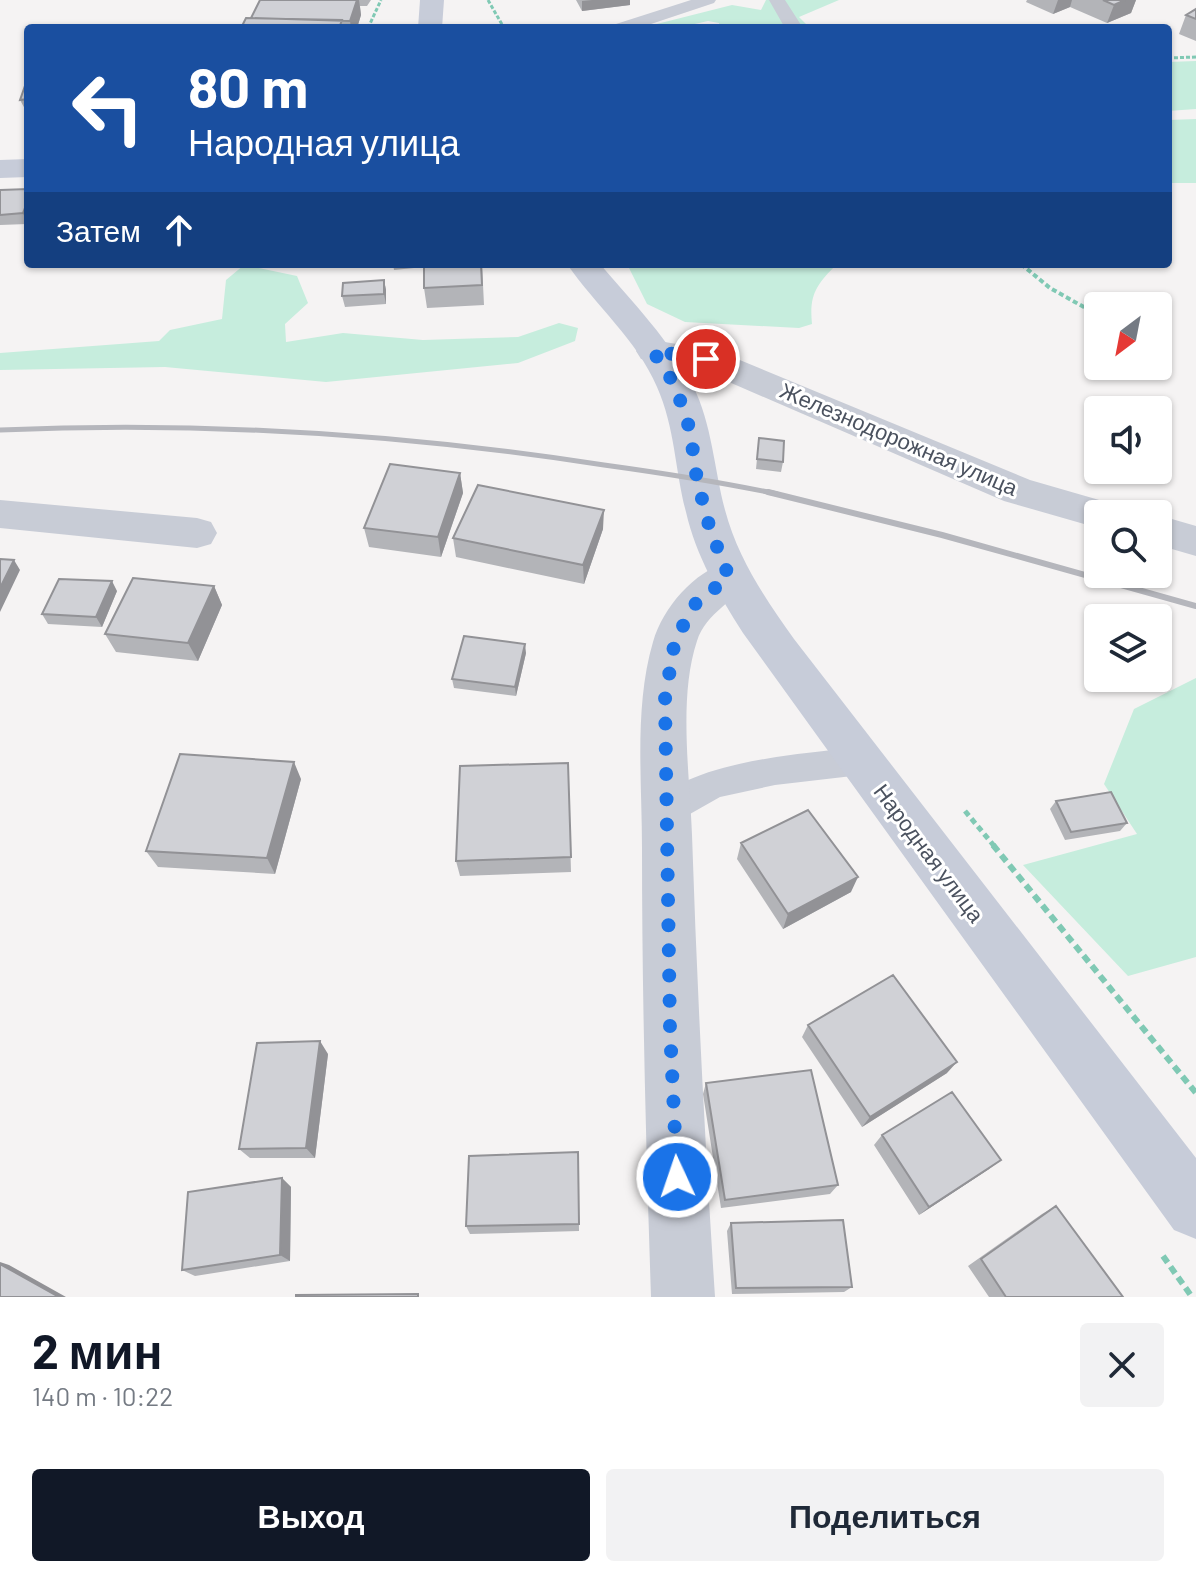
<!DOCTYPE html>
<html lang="ru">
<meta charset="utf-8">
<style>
body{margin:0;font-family:Barlow,sans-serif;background:#f2f2f3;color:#1f2937;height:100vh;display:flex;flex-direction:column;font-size:30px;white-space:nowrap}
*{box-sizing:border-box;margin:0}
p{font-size:26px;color:#747a83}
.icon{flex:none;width:44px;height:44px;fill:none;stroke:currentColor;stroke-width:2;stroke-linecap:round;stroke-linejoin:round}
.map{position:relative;height:1297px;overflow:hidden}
.side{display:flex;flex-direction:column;background:#fff;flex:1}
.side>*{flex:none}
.guide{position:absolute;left:24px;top:24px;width:1148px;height:244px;border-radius:8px;box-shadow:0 2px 6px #0004;background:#1a4fa0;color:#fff;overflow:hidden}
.needle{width:52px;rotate:212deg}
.fabs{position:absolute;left:1084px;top:292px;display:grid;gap:16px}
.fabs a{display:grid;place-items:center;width:88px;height:88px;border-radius:8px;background:#fff;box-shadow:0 2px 6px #0004;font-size:40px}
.pin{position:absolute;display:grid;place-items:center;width:68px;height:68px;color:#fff;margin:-34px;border:4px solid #fff;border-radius:50%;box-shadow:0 2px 8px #0007}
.me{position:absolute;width:88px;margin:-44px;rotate:357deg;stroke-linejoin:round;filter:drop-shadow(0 0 6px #0008)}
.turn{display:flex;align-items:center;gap:28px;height:168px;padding:0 32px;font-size:36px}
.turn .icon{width:104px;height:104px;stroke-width:2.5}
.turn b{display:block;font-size:56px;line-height:68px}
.then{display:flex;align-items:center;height:76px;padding:0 32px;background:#0003;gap:16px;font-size:30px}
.round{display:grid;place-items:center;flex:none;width:84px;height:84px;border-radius:8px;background:#f2f2f3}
.headline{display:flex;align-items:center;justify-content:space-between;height:136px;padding:0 32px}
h1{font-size:48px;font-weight:700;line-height:60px;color:#111827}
.primary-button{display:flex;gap:16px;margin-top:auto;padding:16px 32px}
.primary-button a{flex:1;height:92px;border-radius:8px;background:#111827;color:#fff;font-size:32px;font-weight:700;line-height:92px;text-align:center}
.primary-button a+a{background:#f2f2f3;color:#1f2937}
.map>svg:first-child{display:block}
.green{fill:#c6eddd}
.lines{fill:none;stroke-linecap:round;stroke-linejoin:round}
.path-far3{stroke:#80c9b4;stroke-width:3;stroke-dasharray:4 2;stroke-linecap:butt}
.path-far2{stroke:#80c9b4;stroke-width:4;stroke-dasharray:5 3;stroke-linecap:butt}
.path-far1{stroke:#80c9b4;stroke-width:5;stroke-dasharray:6 4;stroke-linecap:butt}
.path{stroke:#80c9b4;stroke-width:6;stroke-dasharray:8 5;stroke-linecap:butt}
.lane{fill:#c8ccd6;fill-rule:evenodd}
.street{fill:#c8ccd6;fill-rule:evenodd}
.secondary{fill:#c7ccd9;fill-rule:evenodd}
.rail-far1{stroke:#b5b6bc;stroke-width:5}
.rail{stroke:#b5b6bc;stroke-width:6}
.wall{fill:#b3b4b8}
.shaded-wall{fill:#929296}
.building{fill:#d0d1d6;stroke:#929296;stroke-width:2}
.route{stroke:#1a73e8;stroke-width:14;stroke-dasharray:0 25.2}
.labels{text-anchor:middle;stroke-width:6;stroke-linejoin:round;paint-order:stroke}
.street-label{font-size:22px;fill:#4b525f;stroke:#fff}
</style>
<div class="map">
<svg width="1196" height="1297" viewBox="0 0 1196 1297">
<rect width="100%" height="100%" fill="#f5f3f3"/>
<path class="green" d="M 766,0 L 839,0 L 799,17 L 810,28 L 720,28 L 719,23 L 708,21 L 677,28 L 641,28 L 732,5 L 761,10 Z
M 1196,61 L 1196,109 L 1168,111 L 1168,62 Z
M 1196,119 L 1196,183 L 1168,183 L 1168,120 Z
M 627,264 L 837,264 C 816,285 809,295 812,324 L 799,328 L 685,322 L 647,304 Z
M 244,265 L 297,276 L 308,303 L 285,324 L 286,342 L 343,333 L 423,340 L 518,337 L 559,323 L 578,328 L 575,341 L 518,363 L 326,382 L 165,367 L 0,370 L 0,353 L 159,341 L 170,330 L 222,319 L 226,280 Z
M 1196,678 L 1196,957 L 1128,976 L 1023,865 L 1137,834 L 1104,784 L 1134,709 Z"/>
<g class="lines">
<path class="path-far3" d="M 488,0 L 504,28
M 368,28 L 381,0
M 1168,58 L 1196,57"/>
<path class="path-far2" d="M 1021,264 L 1050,288 L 1098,315"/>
<path class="path-far1" d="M 965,811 L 995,847"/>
<path class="path" d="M 993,845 L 1196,1093
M 1163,1256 L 1192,1297"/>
<path class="lane" d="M 691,0 L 716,0 L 714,3 L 639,28 L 613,28 L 616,24 Z
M 769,0 L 785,0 L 803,28 L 785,28 Z
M 861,747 L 872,751 L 877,761 L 872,771 L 861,775 L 775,785 L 720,797 L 667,827 L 655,823 L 650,812 C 674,761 810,753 861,747 Z"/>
<path class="street" d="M 653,340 L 718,351 L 1030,480 L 1113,504 L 1119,514 L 1098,514 L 1098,528 L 1004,501 L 699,369 L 641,359 L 636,351 L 641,343 Z
M 0,500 L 197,518 L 211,522 L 217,533 L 211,544 L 197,548 L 0,528 Z
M 1158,515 L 1196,526 L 1196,556 L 1158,545 Z
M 729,561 L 744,566 L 750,577 C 736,602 706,612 697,641 C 678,698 690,776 692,835 C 697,989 705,1143 715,1297 L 651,1297 C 646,1147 642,998 642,848 C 642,780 634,707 653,642 C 663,607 694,572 729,561 Z"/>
<path class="secondary" d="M 420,0 L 444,0 L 442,28 L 418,28 Z
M 28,159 L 28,177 L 0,178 L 0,160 Z
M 567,264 L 600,264 C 633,303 670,340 693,386 C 712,424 714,468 725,510 C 738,559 765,598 794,639 L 1196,1158 L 1196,1239 L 1174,1230 L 743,633 C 719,595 696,556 686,512 C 675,471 675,427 657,387 C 637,340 596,306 567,264 Z"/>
<path class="rail-far1" d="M 0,430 C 203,421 403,434 604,465 C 662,473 720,482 777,494"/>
<path class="rail" d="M 768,492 L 942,535 L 1196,606"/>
</g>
<path class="wall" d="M 260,0 L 371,0 L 367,6 L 360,6 L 361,15 L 357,28 L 241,28 L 251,18 Z
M 576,0 L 630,0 L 630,5 L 582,11 Z
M 1027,0 L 1136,0 L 1131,13 L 1107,23 L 1070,7 L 1053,14 L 1026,2 Z
M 1196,9 L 1196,41 L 1179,34 L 1186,15 Z
M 28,83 L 28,109 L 25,109 L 20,100 Z
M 28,189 L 27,224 L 0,225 L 0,190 Z
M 393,264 L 482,264 L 484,305 L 427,308 L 424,288 L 424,267 L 394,270 Z
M 384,280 L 386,290 L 386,304 L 345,307 L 342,296 Z
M 759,438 L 783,462 L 781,472 L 756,469 Z
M 460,473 L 463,493 L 441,557 L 369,547 L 364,528 Z
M 603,529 L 584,584 L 456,557 L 453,538 Z
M 214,586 L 222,605 L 198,661 L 116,652 L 105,634 Z
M 117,591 L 102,627 L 48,624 L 42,614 Z
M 526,653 L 516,696 L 454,688 L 452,679 Z
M 568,763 L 571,872 L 460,876 L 456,861 Z
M 301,779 L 275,874 L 158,867 L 146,851 Z
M 1056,801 L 1127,823 L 1120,831 L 1065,840 L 1050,809 Z
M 741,843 L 851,892 L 783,929 L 737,859 Z
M 808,1025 L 947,1073 L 862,1127 L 802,1037 Z
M 328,1054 L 315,1158 L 250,1158 L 239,1149 Z
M 706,1083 L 838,1185 L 830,1194 L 721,1208 L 703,1094 Z
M 882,1135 L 989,1169 L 919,1215 L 874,1145 Z
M 578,1152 L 579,1231 L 470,1234 L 466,1226 Z
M 282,1178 L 291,1187 L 290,1261 L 195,1276 L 182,1270 Z
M 1056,1206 L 1123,1297 L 989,1297 L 968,1266 L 1042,1214 Z
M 731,1223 L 852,1287 L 844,1292 L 732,1294 L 727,1231 Z"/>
<path class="shaded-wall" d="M 357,0 L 359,0 L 361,15 L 357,28 L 351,28 L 350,21 Z
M 592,0 L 630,0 L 630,5 L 582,11 L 582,1 Z
M 1058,0 L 1072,0 L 1070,7 L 1053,14 Z
M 1125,0 L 1136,0 L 1131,13 L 1107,23 L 1114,5 Z
M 28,200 L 28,222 L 27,224 L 23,213 Z
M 384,280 L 386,290 L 386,304 L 384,294 Z
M 460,473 L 463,493 L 441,557 L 438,537 Z
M 604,510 L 603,529 L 584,584 L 583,565 Z
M 14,560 L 20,570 L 0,612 L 0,588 Z
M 112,581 L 117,591 L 102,627 L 96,617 Z
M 214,586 L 222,605 L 198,661 L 188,643 Z
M 525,644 L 526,653 L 516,696 L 515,687 Z
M 294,762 L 301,779 L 275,874 L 267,858 Z
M 858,877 L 851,892 L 783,929 L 788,914 Z
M 320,1041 L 328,1054 L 315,1158 L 306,1148 Z
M 957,1062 L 947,1073 L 862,1127 L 870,1117 Z
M 1001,1160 L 989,1169 L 919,1215 L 929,1207 Z
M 282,1178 L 291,1187 L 290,1261 L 280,1255 Z
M 0,1262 L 9,1265 L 66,1297 L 59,1297 L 0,1264 Z"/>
<path class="building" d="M 260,0 L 357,0 L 350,21 L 251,18 Z
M 1103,0 L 1125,0 L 1114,5 Z
M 1196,9 L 1196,19 L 1186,15 Z
M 246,18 L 342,20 L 339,28 L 241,28 Z
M 26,83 L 28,83 L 28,99 L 20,100 Z
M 28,189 L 28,200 L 23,213 L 0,215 L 0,190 Z
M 424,264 L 481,264 L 482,285 L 424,288 Z
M 384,280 L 384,294 L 342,296 L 343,283 Z
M 759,438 L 784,441 L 783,462 L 757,459 Z
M 390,464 L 460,473 L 438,537 L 364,528 Z
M 478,485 L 604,510 L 583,565 L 453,538 Z
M 0,559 L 14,560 L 0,588 Z
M 133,578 L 214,586 L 188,643 L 105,634 Z
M 59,579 L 112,581 L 96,617 L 42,614 Z
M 464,636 L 525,644 L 515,687 L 452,679 Z
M 180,754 L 294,762 L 267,858 L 146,851 Z
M 568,763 L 571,857 L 456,861 L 460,766 Z
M 1111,792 L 1127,823 L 1071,832 L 1056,801 Z
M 808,810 L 858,877 L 788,914 L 741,843 Z
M 893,975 L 957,1062 L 870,1117 L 808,1025 Z
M 320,1041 L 306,1148 L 239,1149 L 257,1043 Z
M 811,1070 L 838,1185 L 725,1200 L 706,1083 Z
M 952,1092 L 1001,1160 L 929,1207 L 882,1135 Z
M 578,1152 L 579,1224 L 466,1226 L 469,1156 Z
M 282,1178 L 280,1255 L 182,1270 L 188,1192 Z
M 1056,1206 L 1123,1297 L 1006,1297 L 981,1259 Z
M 843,1220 L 852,1287 L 736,1288 L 731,1223 Z
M 0,1264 L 59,1297 L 0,1297 Z
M 418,1294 L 418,1297 L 296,1297 L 296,1295 Z"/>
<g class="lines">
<path class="route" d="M 677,1177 L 670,1028 L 665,699 L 675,640 L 696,603 L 729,577 L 710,529 L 697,480 L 690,430 L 675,385 L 653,351 L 706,359"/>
</g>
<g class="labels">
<g class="street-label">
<text transform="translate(899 439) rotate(23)" y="8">Железнодорожная улица</text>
<text transform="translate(929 853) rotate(53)" y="8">Народная улица</text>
</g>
</g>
</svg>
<div class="fabs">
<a><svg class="needle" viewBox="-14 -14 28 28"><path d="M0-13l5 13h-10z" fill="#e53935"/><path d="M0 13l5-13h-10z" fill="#747a83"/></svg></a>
<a><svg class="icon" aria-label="sound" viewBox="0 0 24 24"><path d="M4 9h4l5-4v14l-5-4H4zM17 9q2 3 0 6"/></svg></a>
<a><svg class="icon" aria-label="search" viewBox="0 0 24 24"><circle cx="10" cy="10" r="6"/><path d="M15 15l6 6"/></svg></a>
<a><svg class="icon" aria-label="layers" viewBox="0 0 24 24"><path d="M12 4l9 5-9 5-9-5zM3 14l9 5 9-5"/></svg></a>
</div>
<div class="pin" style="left:706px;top:359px;background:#d93025"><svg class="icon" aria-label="arrive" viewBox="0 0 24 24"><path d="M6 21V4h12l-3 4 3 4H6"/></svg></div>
<svg class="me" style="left:677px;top:1177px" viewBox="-20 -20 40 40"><circle r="17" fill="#1a73e8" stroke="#fff" stroke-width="3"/><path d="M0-11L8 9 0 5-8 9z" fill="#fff"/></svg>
<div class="guide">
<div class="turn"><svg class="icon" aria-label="left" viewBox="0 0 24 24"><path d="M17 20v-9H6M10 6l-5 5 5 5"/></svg><div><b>80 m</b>Народная улица</div></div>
<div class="then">Затем<svg class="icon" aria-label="ahead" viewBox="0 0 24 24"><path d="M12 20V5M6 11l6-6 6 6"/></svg></div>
</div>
</div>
<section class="side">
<div class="headline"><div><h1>2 мин</h1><p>140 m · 10:22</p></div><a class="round"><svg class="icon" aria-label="close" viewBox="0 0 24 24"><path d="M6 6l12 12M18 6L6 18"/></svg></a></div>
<div class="primary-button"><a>Выход</a><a>Поделиться</a></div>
</section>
